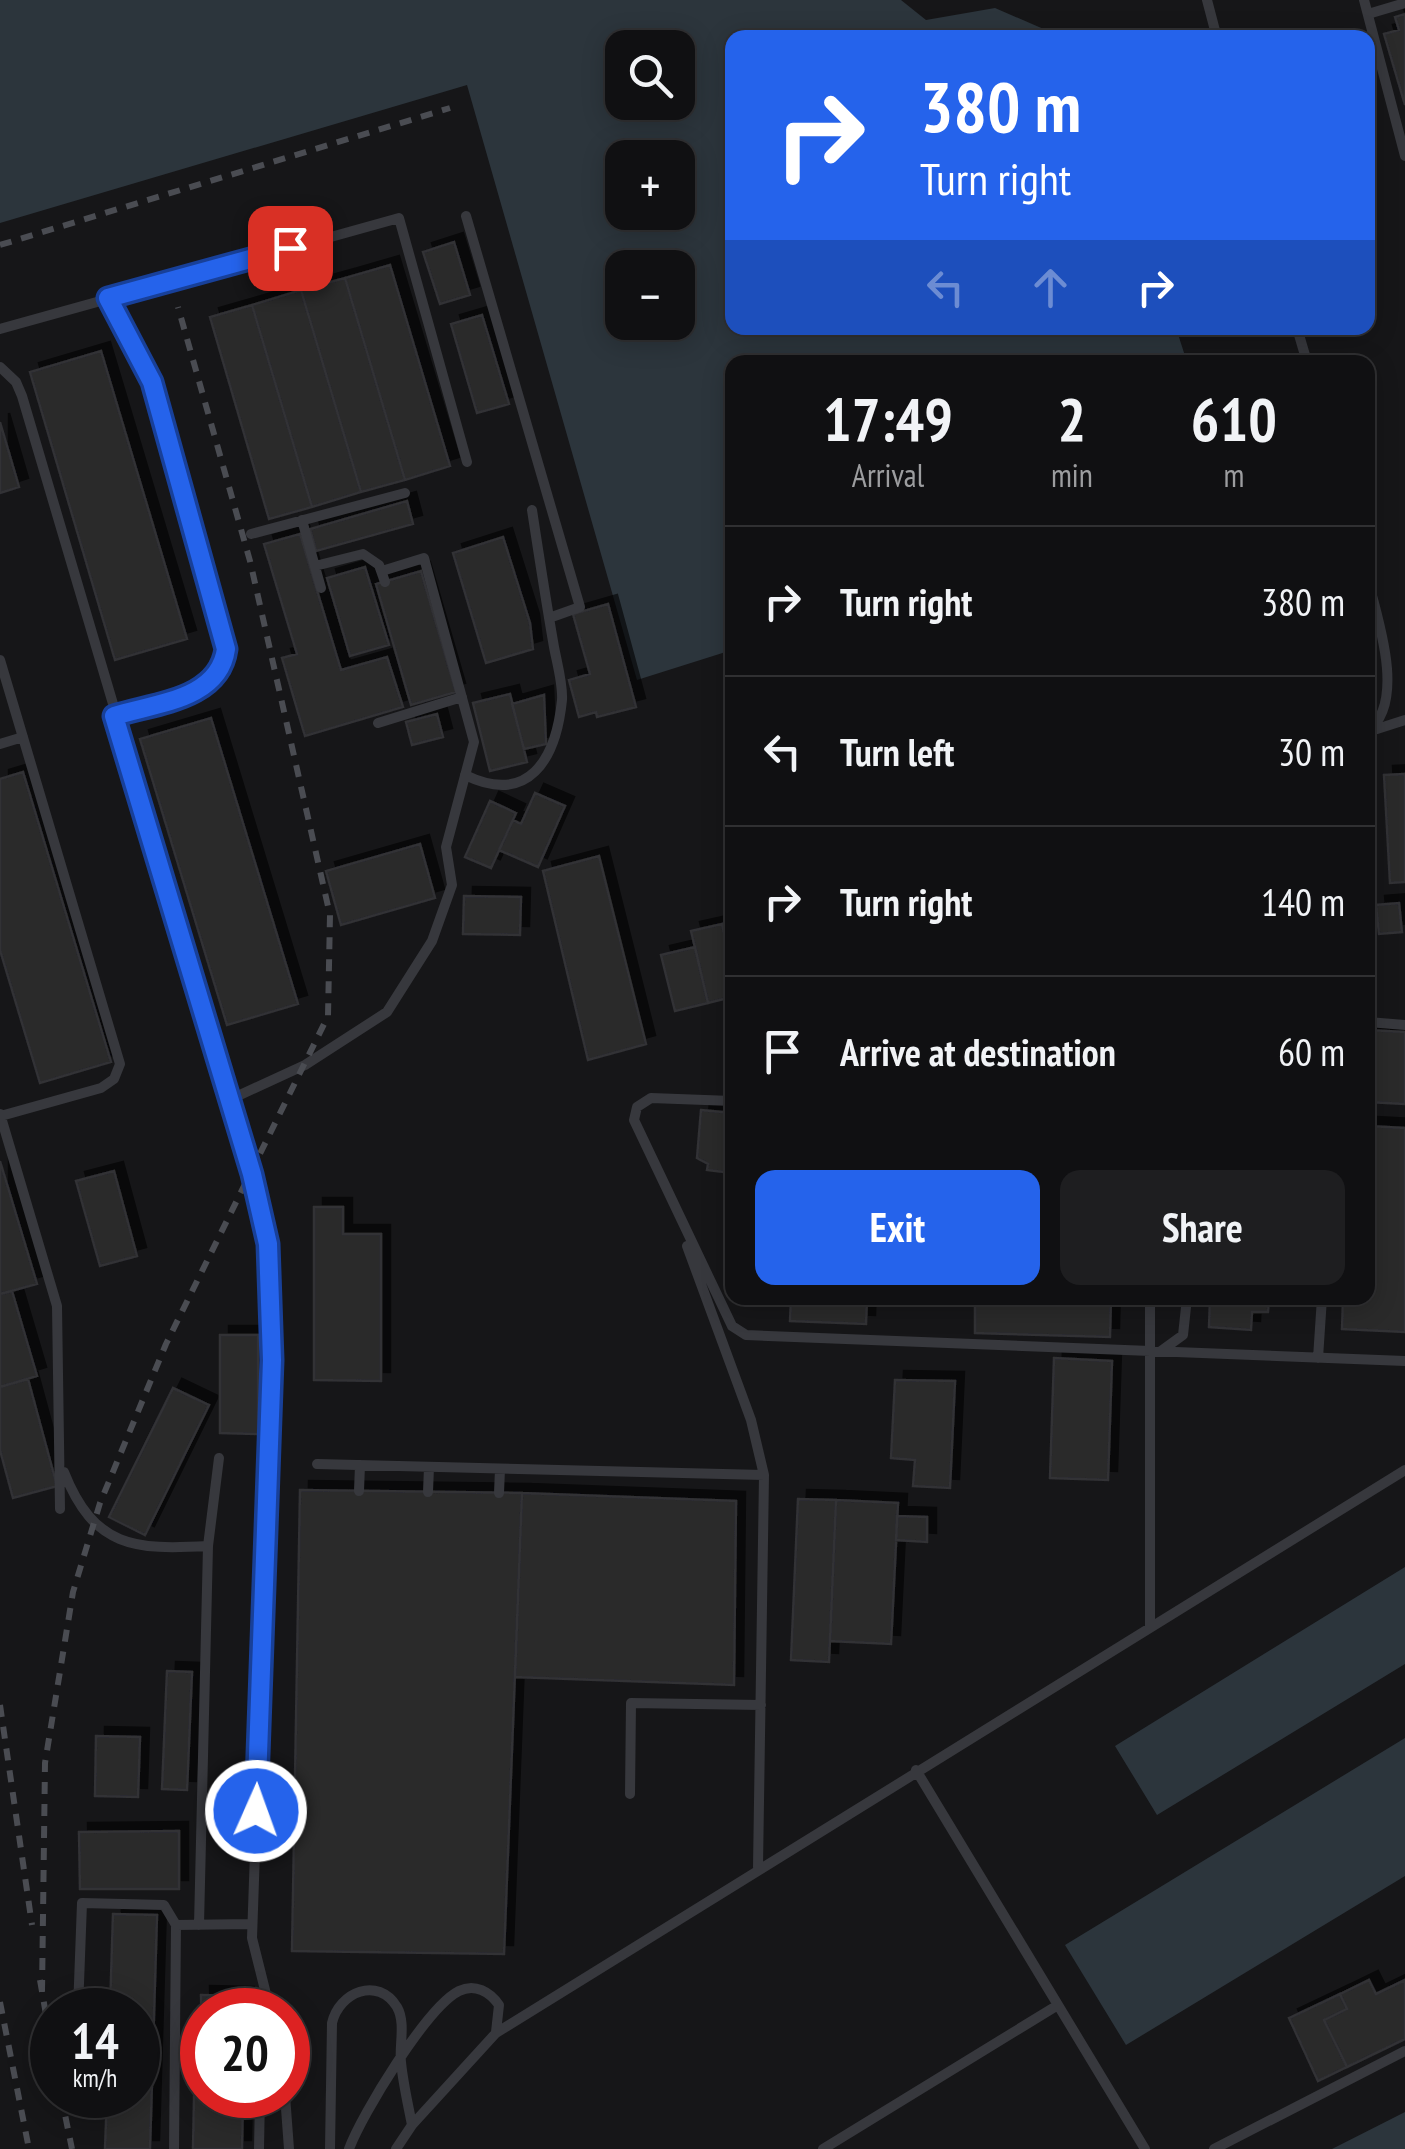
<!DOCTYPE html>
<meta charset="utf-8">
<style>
body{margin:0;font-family:"PT Sans Narrow",sans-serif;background:#1e1e20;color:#f1f3f6;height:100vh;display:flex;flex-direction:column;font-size:38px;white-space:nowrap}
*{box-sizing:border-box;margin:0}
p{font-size:32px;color:#9c9d9f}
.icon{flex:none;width:55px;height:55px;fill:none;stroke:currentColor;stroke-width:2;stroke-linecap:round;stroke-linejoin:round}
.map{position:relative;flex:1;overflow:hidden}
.sheet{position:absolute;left:725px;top:355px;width:650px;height:950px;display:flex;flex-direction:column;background:#101012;border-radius:20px;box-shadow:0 5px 25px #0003,0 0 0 2px #303032}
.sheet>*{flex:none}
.hud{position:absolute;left:725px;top:30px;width:650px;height:305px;border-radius:20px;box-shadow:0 5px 25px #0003,0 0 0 2px #303032;background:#2563eb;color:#fff;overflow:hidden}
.fabs{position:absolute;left:605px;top:30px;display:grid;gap:20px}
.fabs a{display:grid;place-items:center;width:90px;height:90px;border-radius:20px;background:#101012;box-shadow:0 5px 25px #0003,0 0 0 2px #303032;font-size:50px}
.speed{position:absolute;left:30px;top:1988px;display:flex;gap:20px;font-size:50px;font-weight:700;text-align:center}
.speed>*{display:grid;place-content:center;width:130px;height:130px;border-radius:50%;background:#101012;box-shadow:0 5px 25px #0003,0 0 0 2px #303032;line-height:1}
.speed small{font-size:25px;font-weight:400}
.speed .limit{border:15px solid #d22;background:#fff;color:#111}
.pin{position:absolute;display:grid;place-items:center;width:85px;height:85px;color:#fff;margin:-42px;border-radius:20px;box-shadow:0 5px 15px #0006}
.me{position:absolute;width:110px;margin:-55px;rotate:2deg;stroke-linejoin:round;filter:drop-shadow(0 0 8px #0008)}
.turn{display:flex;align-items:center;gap:35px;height:210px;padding:0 30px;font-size:45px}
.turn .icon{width:130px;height:130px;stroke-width:2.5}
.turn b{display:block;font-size:70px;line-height:85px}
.lanes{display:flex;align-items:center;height:95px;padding:0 30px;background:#0003;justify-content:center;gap:50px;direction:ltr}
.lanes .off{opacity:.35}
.eta{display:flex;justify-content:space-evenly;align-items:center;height:170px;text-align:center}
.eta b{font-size:60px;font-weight:700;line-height:70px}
.action{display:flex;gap:20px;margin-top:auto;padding:20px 30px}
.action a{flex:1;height:115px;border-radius:20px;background:#2563eb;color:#fff;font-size:40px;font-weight:700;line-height:115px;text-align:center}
.action a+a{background:#1e1e20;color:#f1f3f6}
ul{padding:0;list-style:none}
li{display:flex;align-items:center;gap:30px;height:150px;padding:0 30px;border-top:2px solid #303032}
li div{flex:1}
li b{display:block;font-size:38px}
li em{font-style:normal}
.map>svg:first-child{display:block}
.water{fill:#2c353c;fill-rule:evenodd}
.building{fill:#29292c;stroke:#303034;stroke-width:2.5;filter:url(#shadow)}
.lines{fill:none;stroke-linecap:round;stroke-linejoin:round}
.service{stroke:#37383d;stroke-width:10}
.rail{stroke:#4a4c52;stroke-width:6;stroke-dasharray:12 10;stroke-linecap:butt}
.route-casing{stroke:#184099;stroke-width:25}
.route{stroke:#2563eb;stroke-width:18}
</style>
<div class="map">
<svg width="1405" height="2149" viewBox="0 0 1405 2149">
<defs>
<filter id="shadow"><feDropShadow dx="9" dy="-9" stdDeviation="0" flood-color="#0009"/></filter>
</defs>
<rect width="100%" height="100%" fill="#161618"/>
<path class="water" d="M 0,0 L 901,0 L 926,20 L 995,8 L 1062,37 L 732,38 L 732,328 L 1176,328 L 1187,362 L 732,362 L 732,650 L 637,680 L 467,85 L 0,223 ZM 622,48 L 678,48 L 678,102 L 622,102 ZM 622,158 L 678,158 L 678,212 L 622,212 ZM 622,268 L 678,268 L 678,322 L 622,322 Z
M 1405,1567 L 1405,1664 L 1157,1815 L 1115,1746 Z
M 1405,1738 L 1405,1876 L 1126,2045 L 1065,1945 Z
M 1405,2112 L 1405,2149 L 1332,2149 Z"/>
<path class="building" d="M 1405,14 L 1405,105 L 1384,34 L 1399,30 L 1395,17 Z
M 454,242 L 470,295 L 440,304 L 423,252 Z
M 390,265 L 450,466 L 405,480 L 345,278 Z
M 345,278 L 405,480 L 361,492 L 301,290 Z
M 301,290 L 361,492 L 312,507 L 252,305 Z
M 252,305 L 312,507 L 269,519 L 210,317 Z
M 482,315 L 509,404 L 477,413 L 451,324 Z
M 101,351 L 187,639 L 115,660 L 30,372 Z
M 0,422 L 19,487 L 0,493 Z
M 407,501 L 413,524 L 316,551 L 310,529 Z
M 300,534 L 341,670 L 387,657 L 403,707 L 305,736 L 282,658 L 297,654 L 264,544 Z
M 503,537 L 530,623 L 533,649 L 486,663 L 453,553 Z
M 365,567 L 389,645 L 350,656 L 327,578 Z
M 421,571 L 456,692 L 411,705 L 376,584 Z
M 608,604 L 636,707 L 597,717 L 596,712 L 579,717 L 569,680 L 590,674 L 573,614 Z
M 510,694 L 527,762 L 490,771 L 473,703 Z
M 544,695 L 546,744 L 524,749 L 512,704 Z
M 437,714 L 443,737 L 412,745 L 406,722 Z
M 211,718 L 298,1004 L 227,1025 L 140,739 Z
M 23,772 L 111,1062 L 40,1083 L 0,950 L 0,779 Z
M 1405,774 L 1405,882 L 1390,883 L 1384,775 Z
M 535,793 L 565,806 L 538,867 L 499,850 L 513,820 L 521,824 Z
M 490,801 L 516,813 L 491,868 L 465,857 Z
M 420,844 L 435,898 L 341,925 L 326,871 Z
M 599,856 L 646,1044 L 588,1060 L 543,871 Z
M 464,896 L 521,897 L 520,935 L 463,934 Z
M 1399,903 L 1402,932 L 1379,934 L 1376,905 Z
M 722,924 L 732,969 L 732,997 L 708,1003 L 691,931 Z
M 695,947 L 708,1003 L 675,1011 L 661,955 Z
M 1368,1030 L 1405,1032 L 1405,1104 L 1368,1102 Z
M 701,1110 L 732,1113 L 732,1173 L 707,1170 L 708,1164 L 697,1158 Z
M 1368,1126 L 1405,1128 L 1405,1332 L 1342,1329 L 1343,1298 L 1368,1298 Z
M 0,1161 L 37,1284 L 0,1294 Z
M 114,1171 L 137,1256 L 100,1266 L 76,1181 Z
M 314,1207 L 343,1207 L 343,1234 L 381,1234 L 381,1381 L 314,1380 Z
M 12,1291 L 37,1376 L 0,1387 L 0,1294 Z
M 791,1298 L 867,1298 L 866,1324 L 790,1321 Z
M 975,1298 L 1111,1298 L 1110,1337 L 975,1333 Z
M 1210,1298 L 1269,1298 L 1268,1312 L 1252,1312 L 1251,1330 L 1209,1327 Z
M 220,1335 L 258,1335 L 258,1434 L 220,1433 Z
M 1054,1358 L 1112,1361 L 1108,1480 L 1050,1478 Z
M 28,1379 L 57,1486 L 13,1498 L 0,1450 L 0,1387 Z
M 895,1380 L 955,1381 L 950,1488 L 913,1486 L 915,1460 L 891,1458 Z
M 173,1388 L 209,1405 L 145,1535 L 109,1517 Z
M 300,1490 L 522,1493 L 504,1954 L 292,1951 Z
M 522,1493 L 736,1501 L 734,1685 L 515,1677 Z
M 798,1499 L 836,1500 L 829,1662 L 791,1660 Z
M 836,1500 L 898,1503 L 891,1644 L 830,1641 Z
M 897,1516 L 927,1517 L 927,1542 L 896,1540 Z
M 167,1671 L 192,1672 L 187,1790 L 162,1789 Z
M 96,1736 L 140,1737 L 138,1797 L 95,1796 Z
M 179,1831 L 179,1889 L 80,1889 L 79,1832 Z
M 113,1914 L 157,1915 L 150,2149 L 105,2149 L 107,2095 L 138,2095 L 138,2010 L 110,2010 Z
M 1369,1980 L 1376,1994 L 1405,1980 L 1405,2039 L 1347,2067 L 1324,2020 L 1347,2009 L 1340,1994 Z
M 1340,1994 L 1347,2009 L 1324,2020 L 1347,2067 L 1318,2081 L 1289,2018 Z
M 201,1995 L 245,1996 L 245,2010 L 202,2010 L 202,2044 Z
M 195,2048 L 202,2048 L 202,2095 L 243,2095 L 242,2149 L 193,2149 Z"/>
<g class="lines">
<path class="service" d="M 1207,0 L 1217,38
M 1364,0 L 1405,156
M 1368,14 L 1405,3
M 466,216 L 580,607 L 549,618
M 108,299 L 152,382 L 226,649 C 219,700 155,703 114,715
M 1297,328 L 1307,362
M 0,329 L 399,218 L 467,462
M 0,367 L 16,382 L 22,396 L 252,1174 L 268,1244 L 272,1360 L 252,1938 L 270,2010
M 302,520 L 321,588
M 251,534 L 405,493
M 315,566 L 363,554 L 379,565 L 385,582
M 1368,581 C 1380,625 1405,703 1368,731
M 0,660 L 120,1064 L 114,1079 L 101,1088 L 1,1116
M 378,723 L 462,697
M 1377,729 L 1405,720
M 0,744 L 23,737
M 465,775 C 529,806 556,759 562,700 C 563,684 557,663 554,647 C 546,601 539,556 532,510
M 1368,1022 L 1405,1025
M 229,1100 L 305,1065 L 387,1012 L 432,941 L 452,885 L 446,847 L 474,742 L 424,558 L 382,571
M 732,1101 L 651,1098 L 637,1107 L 634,1120 L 732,1326 L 746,1335 L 1405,1361
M 0,1114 L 57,1306 L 60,1509
M 687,1246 L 751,1420 L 764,1475 L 758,1867
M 1150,1298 L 1150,1626
M 1161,1351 L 1183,1335 L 1187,1298
M 1318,1358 L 1322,1298
M 317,1464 L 764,1475
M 64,1472 C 94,1548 135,1550 208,1546
M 359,1491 L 360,1465
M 428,1492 L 429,1467
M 499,1493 L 500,1469
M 916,1770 L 1145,2149
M 630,1794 L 631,1703 L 761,1705
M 199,1925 L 208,1546 L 219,1458
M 78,2010 L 82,1903 L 164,1905 L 176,1925 L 252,1924
M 285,2095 L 289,2149
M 174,2149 L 176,1925
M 259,2149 L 260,2095
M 330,2149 L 332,2023 C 339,1992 378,1976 397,2007 C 406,2023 399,2045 401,2062 C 403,2083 408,2104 412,2125
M 349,2149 C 362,2114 427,2007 459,1991 C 475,1983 490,1992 499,2005 L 496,2032
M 396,2149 L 412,2125 L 496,2033 L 1405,1470
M 823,2149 L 1058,2005
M 1214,2149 L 1405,2051"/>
<path class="rail" d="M 0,245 L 450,108
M 0,1705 L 32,1925
M 40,1980 L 52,2049
M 42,1992 L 45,1763 L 73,1592 L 100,1503 L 166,1344 L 328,1016 L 330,915 L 250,561 L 178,307
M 0,2002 L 29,2149
M 61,2095 L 72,2149"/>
</g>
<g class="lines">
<g class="route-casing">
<path id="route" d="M 256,1811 L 272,1360 L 268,1244 L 252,1174 L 114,716 C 155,703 219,700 226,649 L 152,382 L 108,298 L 290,248"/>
</g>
<use href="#route" class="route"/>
</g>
</svg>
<div class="fabs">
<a><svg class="icon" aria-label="search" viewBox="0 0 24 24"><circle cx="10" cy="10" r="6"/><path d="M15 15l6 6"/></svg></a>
<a>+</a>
<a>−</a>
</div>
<div class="speed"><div>14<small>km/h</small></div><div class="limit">20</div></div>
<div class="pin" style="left:290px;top:248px;background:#d93025"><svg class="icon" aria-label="arrive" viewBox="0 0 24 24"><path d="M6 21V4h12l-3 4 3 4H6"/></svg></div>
<svg class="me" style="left:256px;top:1811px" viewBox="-20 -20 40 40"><circle r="17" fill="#2563eb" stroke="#fff" stroke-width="3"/><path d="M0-11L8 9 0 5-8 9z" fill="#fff"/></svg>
<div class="hud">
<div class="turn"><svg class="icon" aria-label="right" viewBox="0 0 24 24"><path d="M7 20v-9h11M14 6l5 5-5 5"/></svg><div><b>380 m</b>Turn right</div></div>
<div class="lanes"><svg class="icon off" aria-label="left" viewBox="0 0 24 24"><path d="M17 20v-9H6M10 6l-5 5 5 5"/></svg><svg class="icon off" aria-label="ahead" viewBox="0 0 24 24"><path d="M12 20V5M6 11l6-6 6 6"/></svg><svg class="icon" aria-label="right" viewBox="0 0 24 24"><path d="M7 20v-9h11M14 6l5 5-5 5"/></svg></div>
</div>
<section class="sheet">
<div class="eta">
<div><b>17:49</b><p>Arrival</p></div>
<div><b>2</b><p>min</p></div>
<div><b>610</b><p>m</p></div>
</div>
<ul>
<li><svg class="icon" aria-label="right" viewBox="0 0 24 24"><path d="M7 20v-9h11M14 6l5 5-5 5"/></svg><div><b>Turn right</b></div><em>380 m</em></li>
<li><svg class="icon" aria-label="left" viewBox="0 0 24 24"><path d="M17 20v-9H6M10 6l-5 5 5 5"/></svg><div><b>Turn left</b></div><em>30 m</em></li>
<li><svg class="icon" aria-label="right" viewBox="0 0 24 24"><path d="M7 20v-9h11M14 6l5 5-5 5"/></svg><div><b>Turn right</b></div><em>140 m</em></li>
<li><svg class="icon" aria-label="arrive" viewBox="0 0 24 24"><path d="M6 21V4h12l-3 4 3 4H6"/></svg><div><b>Arrive at destination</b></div><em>60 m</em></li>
</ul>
<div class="action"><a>Exit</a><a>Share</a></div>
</section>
</div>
